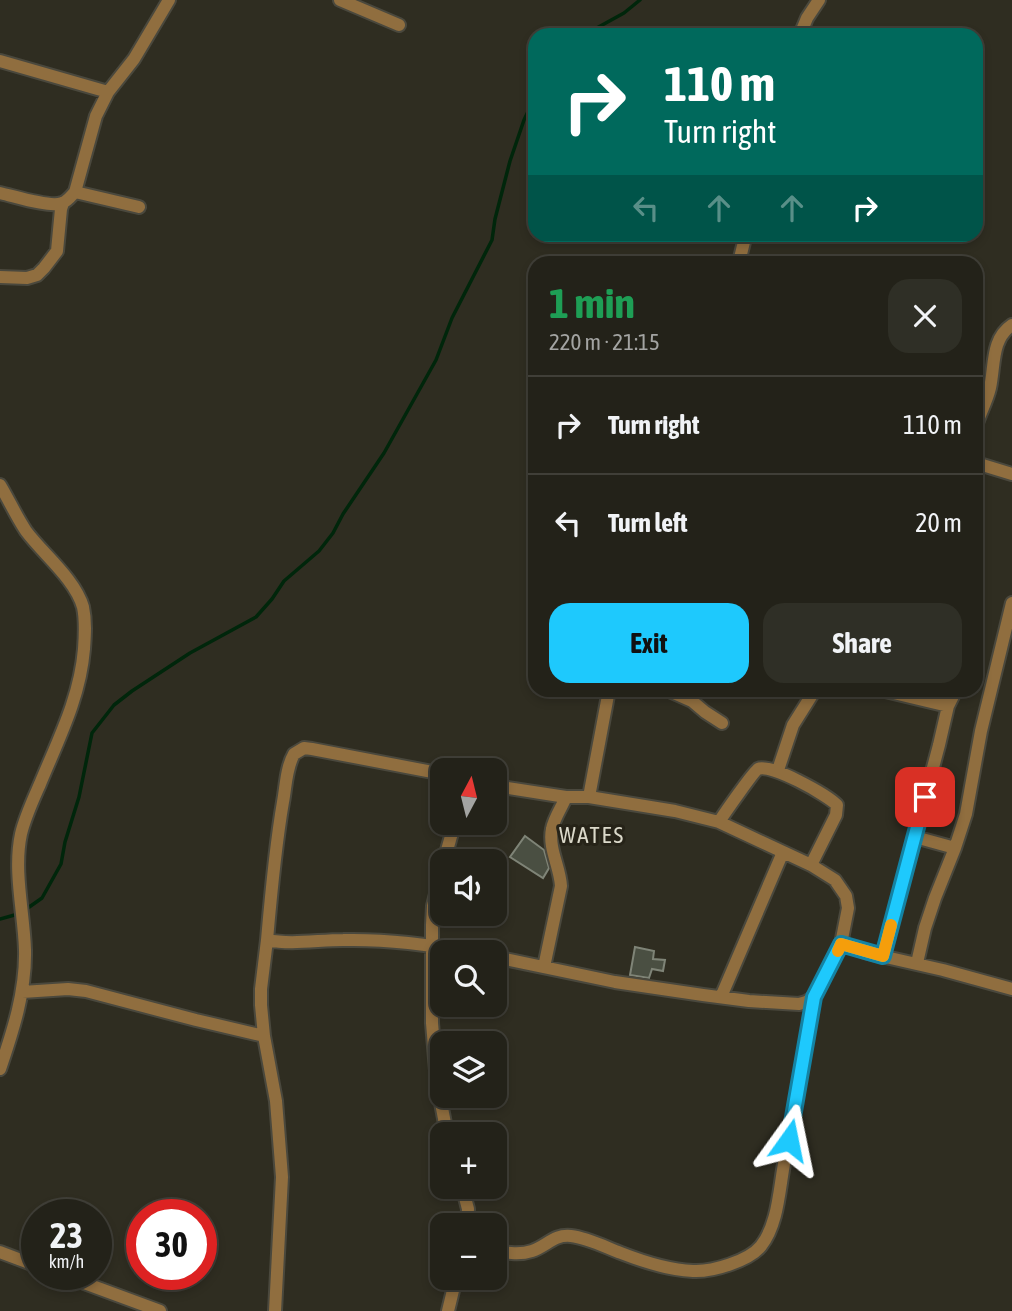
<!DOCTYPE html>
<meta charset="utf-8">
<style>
body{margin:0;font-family:"Asap Condensed",sans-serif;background:#2f2f26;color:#f1f3f6;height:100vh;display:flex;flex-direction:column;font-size:26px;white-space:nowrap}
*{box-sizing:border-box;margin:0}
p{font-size:23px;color:#a3a4a2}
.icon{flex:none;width:38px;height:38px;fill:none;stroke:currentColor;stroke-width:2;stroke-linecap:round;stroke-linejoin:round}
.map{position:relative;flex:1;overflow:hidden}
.side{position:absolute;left:528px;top:256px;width:455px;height:441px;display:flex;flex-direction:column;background:#232219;border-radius:21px;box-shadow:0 4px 10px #0003,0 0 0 2px #403f38}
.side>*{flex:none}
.guide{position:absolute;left:528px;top:28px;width:455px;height:214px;border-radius:21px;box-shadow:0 4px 10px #0003,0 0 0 2px #403f38;background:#00695c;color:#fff;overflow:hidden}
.needle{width:46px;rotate:7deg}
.fabs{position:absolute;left:430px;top:758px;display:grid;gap:14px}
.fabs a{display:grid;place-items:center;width:77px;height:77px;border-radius:14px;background:#232219;box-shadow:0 4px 10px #0003,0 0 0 2px #403f38;font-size:35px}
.speed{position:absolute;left:21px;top:1199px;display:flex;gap:14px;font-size:35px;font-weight:700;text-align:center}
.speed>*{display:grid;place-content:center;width:91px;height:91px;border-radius:50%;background:#232219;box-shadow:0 4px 10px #0003,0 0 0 2px #403f38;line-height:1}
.speed small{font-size:18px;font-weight:400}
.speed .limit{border:10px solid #d22;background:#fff;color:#111}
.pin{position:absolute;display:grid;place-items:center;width:60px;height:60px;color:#fff;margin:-30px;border-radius:14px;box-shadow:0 4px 10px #0006}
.me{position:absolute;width:77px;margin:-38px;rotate:12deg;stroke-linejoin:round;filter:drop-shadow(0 0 5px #0008)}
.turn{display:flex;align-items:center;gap:24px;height:147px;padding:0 21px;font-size:32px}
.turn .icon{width:91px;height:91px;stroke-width:2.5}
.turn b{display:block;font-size:49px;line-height:60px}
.lanes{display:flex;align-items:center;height:66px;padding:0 21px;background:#0003;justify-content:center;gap:35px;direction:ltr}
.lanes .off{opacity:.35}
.round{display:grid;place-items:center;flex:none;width:74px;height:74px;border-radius:21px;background:#2f2f26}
.headline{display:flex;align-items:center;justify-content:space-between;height:119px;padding:0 21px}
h1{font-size:42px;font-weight:700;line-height:52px;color:#1e9e55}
.primary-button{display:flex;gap:14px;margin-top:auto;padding:14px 21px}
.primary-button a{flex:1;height:80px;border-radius:21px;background:#1ec9fd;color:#111;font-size:28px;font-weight:700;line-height:80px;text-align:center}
.primary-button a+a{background:#2f2f26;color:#f1f3f6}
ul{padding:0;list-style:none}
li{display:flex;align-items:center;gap:21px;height:98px;padding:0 21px;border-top:2px solid #403f38}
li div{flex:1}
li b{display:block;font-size:26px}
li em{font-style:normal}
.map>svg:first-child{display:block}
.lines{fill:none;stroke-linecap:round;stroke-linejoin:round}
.stream{stroke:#00260b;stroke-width:3.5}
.building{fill:#4a4f42;stroke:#7f8477;stroke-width:2}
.lane-casing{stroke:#4a483d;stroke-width:10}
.street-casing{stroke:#4a483d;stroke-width:16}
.lane{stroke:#906e3f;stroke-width:6}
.street{stroke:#906e3f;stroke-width:12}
.route-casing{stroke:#1483a4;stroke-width:18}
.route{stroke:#1ec9fd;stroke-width:12}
.slow{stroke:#f59e0b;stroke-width:12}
.labels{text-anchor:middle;stroke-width:6;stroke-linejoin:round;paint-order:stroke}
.quarter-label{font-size:23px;letter-spacing:2px;fill:#dbd9ca;stroke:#262318}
</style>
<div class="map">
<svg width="1012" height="1311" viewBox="0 0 1012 1311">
<rect width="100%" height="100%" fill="#2f2d21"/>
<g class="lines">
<path class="stream" d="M 584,35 L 624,13 L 640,0
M 25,910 L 42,898 L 61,864 L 65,842 L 79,797 L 92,733 L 114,705 L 132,691 L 190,653 L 256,617 L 272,599 L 284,581 L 319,551 L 333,533 L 343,514 L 384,453 L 436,360 L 452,318 L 492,240 L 495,219 L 510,161 L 524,120 L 536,95
M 0,919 L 18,914"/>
</g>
<path class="building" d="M 525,836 L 544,850 L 549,868 L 543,878 L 510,857 Z
M 635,947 L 654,951 L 653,959 L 665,960 L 663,971 L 652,969 L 649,978 L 630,975 Z"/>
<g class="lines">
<g class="lane-casing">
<path id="lane" d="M 692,701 L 696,690"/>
</g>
<g class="street-casing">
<path id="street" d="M 340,0 L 399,25
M 800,35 L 807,18 L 819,0
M 0,61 L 108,92
M 75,192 L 139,207
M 0,193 C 14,196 50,208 62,203 C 68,201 71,196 75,192 L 96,116 L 108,92 L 134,59 L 169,0
M 739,262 L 746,234
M 0,277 L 27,278 L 37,275 L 44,268 L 57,251 L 61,209 L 63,203
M 976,426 C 980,413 987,401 990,388 C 995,365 991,339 1012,325
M 976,463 L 1012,474
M 0,485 C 9,500 16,516 26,531 C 43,554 75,579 83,607 C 86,621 85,635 84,649 C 80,698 58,740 40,784 C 33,800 25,817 21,834 C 13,871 24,913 25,950 C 26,991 13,1031 0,1069
M 667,690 L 692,701 L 705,712 L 722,723
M 881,690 L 948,706
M 778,770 L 793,725 L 815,690
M 443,774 L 312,749 L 304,748 L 294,754 C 286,768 286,786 283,802 C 275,848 271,894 267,940 C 292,945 318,940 343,940 C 385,939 427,944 468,952
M 495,786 L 566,797 L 589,797 L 609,690
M 719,822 C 724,814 754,771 758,769 C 771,763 827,795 837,805 L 836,815 L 811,865
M 915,837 L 955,848
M 444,861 L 455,822
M 443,866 L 433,906 L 432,925 L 432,1023 L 437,1082 L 447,1134
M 267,940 L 261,989 L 261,1005 L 264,1036 L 276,1101 L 282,1177 L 275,1311
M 841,944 L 868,953 L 943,970 L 1012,989
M 883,956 L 939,745 L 948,706 L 956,690
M 495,957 L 615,982 L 703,995 L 749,1001 L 799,1004 L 806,1002 L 814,997 L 841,944 L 848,908 L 846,896 L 835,880 L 811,865 L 719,822 L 675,811 L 589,797
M 917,963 L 925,928 L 935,898 L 955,848 L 966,814 L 981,731 L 1012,603
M 544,967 L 561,886 C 560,867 548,848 552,829 C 554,818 562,807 566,797
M 22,992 L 68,989 L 86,991 L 196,1020 L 264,1036
M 721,997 L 783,852
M 462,1186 L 468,1209 L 467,1225
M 495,1251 C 508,1253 520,1255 532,1251 C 547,1246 554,1234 571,1236 C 588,1238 605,1247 621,1253 C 644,1262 669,1270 693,1271 C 712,1272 749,1261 761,1246 C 779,1223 779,1187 785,1159 C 795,1105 805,1051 814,997
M 0,1252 L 37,1266
M 60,1274 L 160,1311
M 448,1311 L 456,1278"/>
</g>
<use href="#lane" class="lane"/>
<use href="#street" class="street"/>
</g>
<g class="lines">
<g class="route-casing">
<path id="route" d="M 789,1140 L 814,997 L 841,944 L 883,956 L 925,797"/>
</g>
<use href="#route" class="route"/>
<path class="slow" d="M 838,951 L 841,944 L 883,956 L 891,925"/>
</g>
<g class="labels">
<g class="quarter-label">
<text x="592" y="843">WATES</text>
</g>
</g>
</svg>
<div class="fabs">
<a><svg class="needle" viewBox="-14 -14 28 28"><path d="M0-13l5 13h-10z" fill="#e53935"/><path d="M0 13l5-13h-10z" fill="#a3a4a2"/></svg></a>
<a><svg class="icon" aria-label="sound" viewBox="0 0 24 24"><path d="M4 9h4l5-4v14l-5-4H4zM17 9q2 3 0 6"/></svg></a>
<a><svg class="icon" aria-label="search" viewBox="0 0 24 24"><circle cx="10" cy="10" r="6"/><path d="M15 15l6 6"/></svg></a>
<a><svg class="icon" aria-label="layers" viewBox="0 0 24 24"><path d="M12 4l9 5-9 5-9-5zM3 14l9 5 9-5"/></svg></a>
<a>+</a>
<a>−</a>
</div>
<div class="speed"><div>23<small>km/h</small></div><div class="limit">30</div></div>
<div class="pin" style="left:925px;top:797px;background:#d93025"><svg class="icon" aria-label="arrive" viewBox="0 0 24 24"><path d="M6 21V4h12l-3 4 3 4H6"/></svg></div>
<svg class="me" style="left:789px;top:1140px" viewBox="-20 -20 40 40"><path d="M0-17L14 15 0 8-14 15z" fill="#1ec9fd" stroke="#fff" stroke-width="4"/></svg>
<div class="guide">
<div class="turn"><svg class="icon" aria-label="right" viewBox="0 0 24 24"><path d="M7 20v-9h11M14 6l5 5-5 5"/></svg><div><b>110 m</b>Turn right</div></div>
<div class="lanes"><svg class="icon off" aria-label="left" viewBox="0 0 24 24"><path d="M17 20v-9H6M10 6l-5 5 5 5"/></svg><svg class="icon off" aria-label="ahead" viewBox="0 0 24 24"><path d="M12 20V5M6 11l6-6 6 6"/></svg><svg class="icon off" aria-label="ahead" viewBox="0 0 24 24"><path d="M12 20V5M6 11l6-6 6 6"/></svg><svg class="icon" aria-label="right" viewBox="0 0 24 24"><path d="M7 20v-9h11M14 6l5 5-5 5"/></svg></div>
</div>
<section class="side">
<div class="headline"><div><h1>1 min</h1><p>220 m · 21:15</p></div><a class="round"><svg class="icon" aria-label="close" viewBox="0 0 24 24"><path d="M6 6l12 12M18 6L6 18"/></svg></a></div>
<ul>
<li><svg class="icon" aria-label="right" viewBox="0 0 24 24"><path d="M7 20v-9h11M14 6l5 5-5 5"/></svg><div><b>Turn right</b></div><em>110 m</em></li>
<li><svg class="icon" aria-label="left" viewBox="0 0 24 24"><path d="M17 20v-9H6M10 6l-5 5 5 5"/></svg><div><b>Turn left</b></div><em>20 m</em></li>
</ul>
<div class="primary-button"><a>Exit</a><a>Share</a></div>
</section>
</div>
